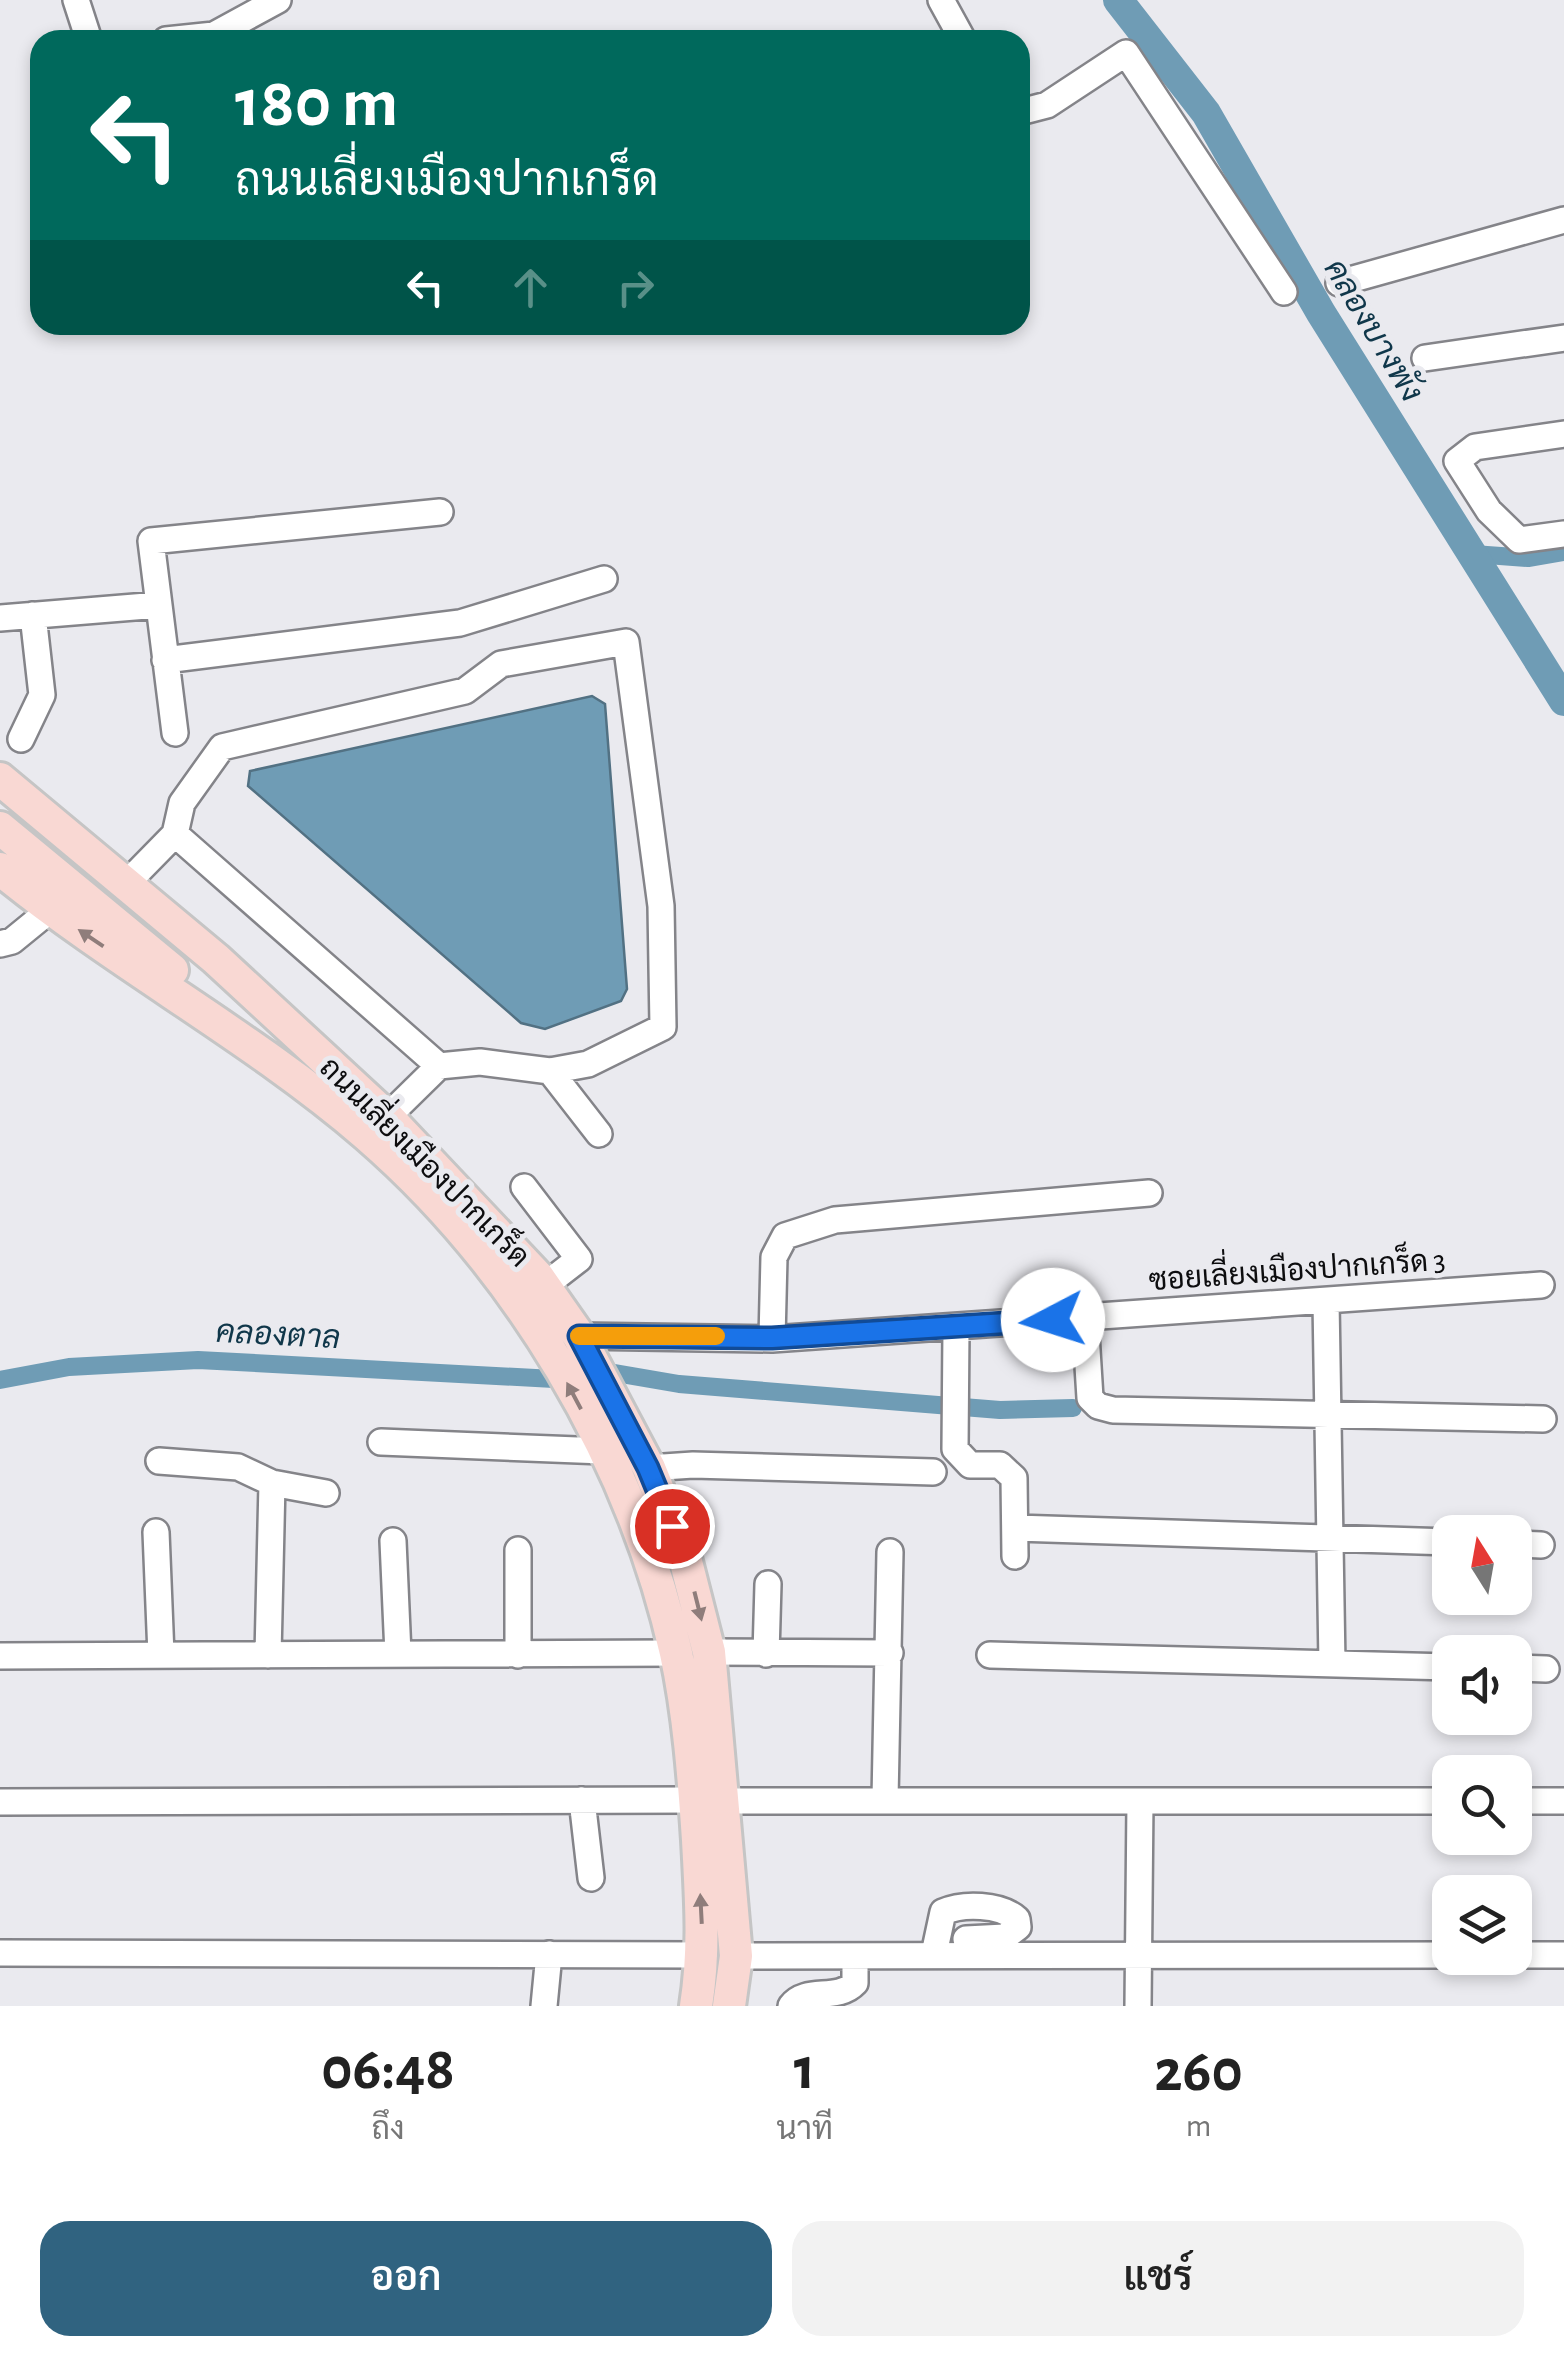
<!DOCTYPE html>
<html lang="th">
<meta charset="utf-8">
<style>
body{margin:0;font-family:"Alegreya Sans",Sarabun,sans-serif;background:#f2f2f2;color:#222;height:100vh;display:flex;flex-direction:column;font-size:38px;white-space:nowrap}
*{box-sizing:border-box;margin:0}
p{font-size:32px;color:#767676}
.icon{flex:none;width:55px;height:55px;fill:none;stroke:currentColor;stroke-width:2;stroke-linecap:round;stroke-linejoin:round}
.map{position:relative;height:2006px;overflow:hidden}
.side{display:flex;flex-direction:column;background:#fff;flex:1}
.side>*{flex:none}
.banner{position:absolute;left:30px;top:30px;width:1000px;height:305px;border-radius:30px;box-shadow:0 5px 15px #0003;background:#00695c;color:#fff;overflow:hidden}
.needle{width:65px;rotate:349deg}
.tools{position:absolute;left:1432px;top:1515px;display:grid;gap:20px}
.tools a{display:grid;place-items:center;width:100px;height:100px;border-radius:20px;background:#fff;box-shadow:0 5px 15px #0003;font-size:50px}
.pin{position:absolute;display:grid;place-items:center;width:85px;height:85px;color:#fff;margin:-42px;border:5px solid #fff;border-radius:50%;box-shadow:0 2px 10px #0007}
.me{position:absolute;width:110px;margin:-55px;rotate:265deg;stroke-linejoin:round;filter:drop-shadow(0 0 8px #0008)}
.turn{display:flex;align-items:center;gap:35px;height:210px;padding:0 40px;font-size:45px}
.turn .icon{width:130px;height:130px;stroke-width:2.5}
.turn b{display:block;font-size:70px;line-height:85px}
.lanes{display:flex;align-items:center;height:95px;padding:0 40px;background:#0003;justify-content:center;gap:50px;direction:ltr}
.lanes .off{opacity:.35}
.eta{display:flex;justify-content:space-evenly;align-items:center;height:170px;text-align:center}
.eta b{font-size:60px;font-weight:600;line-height:70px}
.cta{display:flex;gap:20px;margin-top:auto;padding:20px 40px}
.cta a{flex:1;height:115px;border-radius:30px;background:#306380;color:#fff;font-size:40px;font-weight:600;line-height:115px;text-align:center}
.cta a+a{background:#f2f2f2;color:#222}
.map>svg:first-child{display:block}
.water{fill:#6f9cb5;stroke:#527183;stroke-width:2.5}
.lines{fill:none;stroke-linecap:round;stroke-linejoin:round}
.canal{stroke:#6f9cb5;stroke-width:18}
.river{stroke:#6f9cb5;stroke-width:30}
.minor-casing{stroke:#848489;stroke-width:30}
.major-casing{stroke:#c5c5c5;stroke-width:38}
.minor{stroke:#fff;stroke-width:25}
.major{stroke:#f9d8d3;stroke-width:32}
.oneway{fill:#8f7d7b}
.route-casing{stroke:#114b97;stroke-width:25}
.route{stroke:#1a73e8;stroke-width:18}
.slow{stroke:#f59e0b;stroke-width:18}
.labels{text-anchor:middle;stroke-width:10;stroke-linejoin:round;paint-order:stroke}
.street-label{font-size:30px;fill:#0d0d0f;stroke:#eaeaef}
.water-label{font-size:32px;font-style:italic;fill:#10374a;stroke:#eaeaef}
</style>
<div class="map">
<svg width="1564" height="2006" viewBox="0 0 1564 2006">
<rect width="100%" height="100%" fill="#eaeaef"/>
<path class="water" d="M 592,696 L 605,704 L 627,989 L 621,1001 L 545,1029 L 521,1023 L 248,786 L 250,771 Z"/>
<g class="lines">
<path class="canal" d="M 1473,554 L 1528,558 L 1564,552
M 609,1372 L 679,1384 L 1000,1410 L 1073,1408
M 0,1380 L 69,1367 L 198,1360 L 554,1379"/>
<path class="river" d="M 1118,0 L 1206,113 L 1321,313 L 1564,701"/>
<g class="minor-casing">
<path id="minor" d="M 76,0 L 89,40
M 941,0 L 963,40
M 166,40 L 214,35 L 278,0
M 1020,112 L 1047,105 L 1126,53 L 1284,292
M 1339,283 L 1564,220
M 1425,358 L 1564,338
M 1564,434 L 1475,447 L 1457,461 L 1489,511 L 1519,540 L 1564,534
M 0,618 L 159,605
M 165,660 L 460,623 L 604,579
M 175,733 L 151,541 L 440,512
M 21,739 L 42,695 L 33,615
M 175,834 L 439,1066
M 126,884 L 175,834 L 182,803 L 222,747 L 465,691 L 501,664 L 626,642 L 661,906 L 663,1027 L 588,1064 L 550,1071 L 480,1062 L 439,1066 L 387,1117
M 0,944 L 12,941 L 50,910
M 550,1071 L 599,1134
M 524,1187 L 579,1259 L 544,1286
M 1326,1301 L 1332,1664
M 1085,1318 L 1090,1398 L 1098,1406 L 1113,1410 L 1543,1419
M 956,1329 L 955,1449 L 970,1465 L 1000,1465 L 1014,1478 L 1015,1556
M 579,1336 L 772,1339 L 1541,1285
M 772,1339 L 774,1257 L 785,1236 L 835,1220 L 1149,1193
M 381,1442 L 603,1451
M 159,1461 L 238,1467 L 272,1483 L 268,1655
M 649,1468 L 693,1465 L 933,1472
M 272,1483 L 326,1493
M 1016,1528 L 1450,1542
M 156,1532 L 161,1655
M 393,1541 L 398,1654
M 1515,1544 L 1541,1545
M 518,1550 L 518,1655
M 709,1652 L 890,1653
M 766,1654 L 768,1584
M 990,1655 L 1450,1667
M 0,1656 L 676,1653
M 1515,1668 L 1546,1669
M 885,1799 L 890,1552
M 582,1800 L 591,1878
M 724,1801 L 1450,1801
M 1515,1801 L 1564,1801
M 0,1802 L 695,1800
M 0,1953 L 704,1955
M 934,1954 L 943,1912 C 963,1903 1000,1904 1017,1919 L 1018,1927 L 1005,1937 L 966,1939
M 1515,1955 L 1564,1955
M 736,1956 L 1450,1955
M 544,2006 L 549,1954
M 791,2006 C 806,1986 837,2002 855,1983 L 855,1956
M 1138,2006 L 1140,1801"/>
</g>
<g class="major-casing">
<path id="major" d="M 0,779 L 216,959 L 387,1117 L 537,1276 L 579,1336 L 649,1468 L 684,1554 L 709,1652 L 736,1956 L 729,2006
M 0,828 L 172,970
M 0,869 C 117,965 252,1036 367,1135 C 518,1266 632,1457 676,1653 C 689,1713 694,1779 698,1840 C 701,1897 705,1950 696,2006"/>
</g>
<use href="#minor" class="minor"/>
<use href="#major" class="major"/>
</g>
<defs><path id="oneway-solid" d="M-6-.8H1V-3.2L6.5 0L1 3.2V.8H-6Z" transform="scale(2.5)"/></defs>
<g class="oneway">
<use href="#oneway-solid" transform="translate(91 938) rotate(-146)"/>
<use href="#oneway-solid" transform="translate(574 1396) rotate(-118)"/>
<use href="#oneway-solid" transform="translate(698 1606) rotate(76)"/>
<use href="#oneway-solid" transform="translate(701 1909) rotate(-93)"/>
</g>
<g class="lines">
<g class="route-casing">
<path id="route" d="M 672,1526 L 648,1468 L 579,1336 L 772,1338 L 1053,1320"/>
</g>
<use href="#route" class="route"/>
<path class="slow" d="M 579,1336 L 716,1336"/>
</g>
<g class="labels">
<g class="street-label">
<text transform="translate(425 1162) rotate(45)" y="10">ถนนเลี่ยงเมืองปากเกร็ด</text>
<text transform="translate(1297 1270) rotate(-4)" y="10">ซอยเลี่ยงเมืองปากเกร็ด 3</text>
</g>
<g class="water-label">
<text transform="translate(1374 330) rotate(59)" y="11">คลองบางพัง</text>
<text transform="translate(278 1334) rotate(3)" y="11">คลองตาล</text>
</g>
</g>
</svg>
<div class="tools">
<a><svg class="needle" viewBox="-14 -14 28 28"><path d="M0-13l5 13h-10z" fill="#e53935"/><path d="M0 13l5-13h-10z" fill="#767676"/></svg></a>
<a><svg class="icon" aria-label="sound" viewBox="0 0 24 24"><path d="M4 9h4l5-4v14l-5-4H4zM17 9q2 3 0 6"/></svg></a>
<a><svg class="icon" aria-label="search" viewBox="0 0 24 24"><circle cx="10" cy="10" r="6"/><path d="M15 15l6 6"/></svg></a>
<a><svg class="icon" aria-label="layers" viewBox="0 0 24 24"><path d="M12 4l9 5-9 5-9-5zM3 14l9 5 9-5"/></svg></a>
</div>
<div class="pin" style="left:672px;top:1526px;background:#d93025"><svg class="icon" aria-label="arrive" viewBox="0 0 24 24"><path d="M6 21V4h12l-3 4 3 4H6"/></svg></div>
<svg class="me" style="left:1053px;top:1320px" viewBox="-20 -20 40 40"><circle r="19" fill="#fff"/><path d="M0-13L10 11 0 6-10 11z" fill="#1a73e8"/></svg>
<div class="banner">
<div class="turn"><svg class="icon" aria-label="left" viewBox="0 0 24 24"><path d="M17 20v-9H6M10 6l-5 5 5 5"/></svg><div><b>180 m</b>ถนนเลี่ยงเมืองปากเกร็ด</div></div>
<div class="lanes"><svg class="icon" aria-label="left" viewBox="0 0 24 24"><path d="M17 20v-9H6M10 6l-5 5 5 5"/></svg><svg class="icon off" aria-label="ahead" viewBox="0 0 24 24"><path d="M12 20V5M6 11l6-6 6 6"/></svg><svg class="icon off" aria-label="right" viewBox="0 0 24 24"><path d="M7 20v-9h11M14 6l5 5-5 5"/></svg></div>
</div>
</div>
<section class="side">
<div class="eta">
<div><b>06:48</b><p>ถึง</p></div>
<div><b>1</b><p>นาที</p></div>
<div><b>260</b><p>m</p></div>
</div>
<div class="cta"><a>ออก</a><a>แชร์</a></div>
</section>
